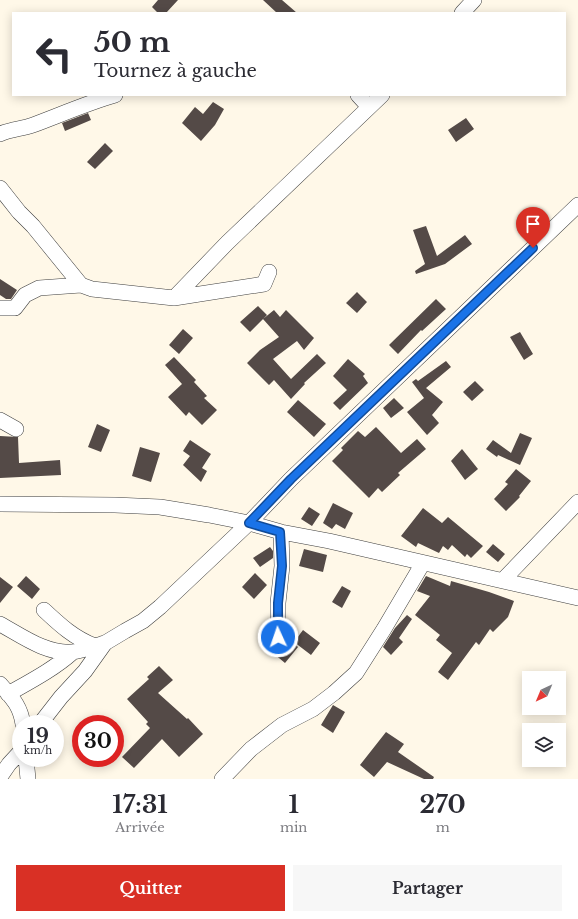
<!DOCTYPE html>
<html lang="fr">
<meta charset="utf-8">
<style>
body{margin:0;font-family:"Libre Baskerville",serif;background:#f7f7f7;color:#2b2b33;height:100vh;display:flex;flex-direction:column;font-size:15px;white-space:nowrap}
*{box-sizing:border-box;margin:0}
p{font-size:13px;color:#7c7c81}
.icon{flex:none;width:22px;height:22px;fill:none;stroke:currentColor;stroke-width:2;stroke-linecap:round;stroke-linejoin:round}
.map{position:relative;height:779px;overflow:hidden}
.sheet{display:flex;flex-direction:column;background:#fff;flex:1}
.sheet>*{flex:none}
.top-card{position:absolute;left:12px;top:12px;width:554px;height:84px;border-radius:0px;box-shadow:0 2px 10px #0003;background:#fff;color:#2b2b33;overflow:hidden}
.needle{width:26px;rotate:224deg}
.controls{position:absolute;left:522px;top:671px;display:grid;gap:8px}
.controls a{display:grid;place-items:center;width:44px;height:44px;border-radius:0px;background:#fff;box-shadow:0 2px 10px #0003;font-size:20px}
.speed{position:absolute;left:12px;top:715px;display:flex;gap:8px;font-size:20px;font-weight:700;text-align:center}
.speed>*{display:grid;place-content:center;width:52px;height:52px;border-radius:50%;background:#fff;box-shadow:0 2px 10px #0003;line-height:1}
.speed small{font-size:10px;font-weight:400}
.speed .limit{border:6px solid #d22;background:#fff;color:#111}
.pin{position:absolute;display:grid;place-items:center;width:34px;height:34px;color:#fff;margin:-41px -17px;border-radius:50% 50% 50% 0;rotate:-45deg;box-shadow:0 0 4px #0007}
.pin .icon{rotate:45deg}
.me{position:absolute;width:44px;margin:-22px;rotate:357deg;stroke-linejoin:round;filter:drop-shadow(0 0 3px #0008)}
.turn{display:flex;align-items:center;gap:14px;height:84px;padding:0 16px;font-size:18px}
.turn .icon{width:52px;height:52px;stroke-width:2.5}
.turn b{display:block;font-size:28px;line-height:34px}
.eta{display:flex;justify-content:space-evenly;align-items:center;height:68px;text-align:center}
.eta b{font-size:24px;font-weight:700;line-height:28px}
.primary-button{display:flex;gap:8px;margin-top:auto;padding:8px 16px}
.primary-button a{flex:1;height:46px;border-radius:0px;background:#d93025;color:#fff;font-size:16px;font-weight:700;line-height:46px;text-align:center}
.primary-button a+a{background:#f7f7f7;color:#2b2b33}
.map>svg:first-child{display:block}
.building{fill:#544a47}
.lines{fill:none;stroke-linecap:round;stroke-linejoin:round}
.minor-casing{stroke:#3e3e3e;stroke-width:16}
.minor{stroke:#fff;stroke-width:15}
.route-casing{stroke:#114b97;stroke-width:10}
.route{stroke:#1a73e8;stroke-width:7}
</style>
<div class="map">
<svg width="578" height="779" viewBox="0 0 578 779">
<rect width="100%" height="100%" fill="#fff8e8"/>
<path class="building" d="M 158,0 L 178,0 L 166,13 L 158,13 L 152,7 Z
M 263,0 L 282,0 L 297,13 L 277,13 Z
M 213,102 L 224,109 L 215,125 L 201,141 L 182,123 L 195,107 L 203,114 Z
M 88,113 L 91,120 L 65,131 L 62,123 Z
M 466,118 L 474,129 L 456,142 L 448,130 Z
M 105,143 L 113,151 L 95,169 L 87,162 Z
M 426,226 L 437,256 L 465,235 L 472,244 L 445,264 L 416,274 L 415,271 L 425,264 L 413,230 Z
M 0,279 L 17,290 L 11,299 L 6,299 L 0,295 Z
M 357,292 L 367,302 L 357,313 L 346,303 Z
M 436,299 L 446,309 L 422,331 L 421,330 L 398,354 L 389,345 Z
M 258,306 L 267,315 L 250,332 L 240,322 Z
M 274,310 L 280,317 L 286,310 L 314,338 L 304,350 L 297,341 L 273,359 L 291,379 L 317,354 L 326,363 L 304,383 L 305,384 L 291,399 L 274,380 L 269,385 L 247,363 L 260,350 L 279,337 L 263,319 Z
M 183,329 L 193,338 L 179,354 L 169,345 Z
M 520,332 L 533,354 L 524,360 L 510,337 Z
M 174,357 L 196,380 L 194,382 L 207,396 L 204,398 L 217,410 L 202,425 L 189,412 L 186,416 L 168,397 L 182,384 L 165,365 Z
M 348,359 L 365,374 L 363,376 L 368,383 L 340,410 L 333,403 L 347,390 L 333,376 Z
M 446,361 L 451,367 L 426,388 L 443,402 L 432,415 L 439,423 L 427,435 L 407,412 L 424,398 L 412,382 L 416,379 L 418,381 Z
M 475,381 L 484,390 L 472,401 L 463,392 Z
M 394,398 L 404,408 L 391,418 L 383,408 Z
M 298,400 L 326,424 L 314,437 L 287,412 Z
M 97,424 L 110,430 L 101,452 L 88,447 Z
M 376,427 L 401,453 L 417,439 L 426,449 L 398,473 L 400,475 L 382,492 L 378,488 L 369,498 L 332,461 L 343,450 L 341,448 L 358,431 L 365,437 Z
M 520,433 L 532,438 L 520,465 L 498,455 L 497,457 L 486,449 L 493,440 L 511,453 Z
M 0,436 L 18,437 L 19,463 L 60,460 L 61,475 L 0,478 Z
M 190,440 L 211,454 L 202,468 L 207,471 L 201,482 L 183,465 L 190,456 L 183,451 Z
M 140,447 L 160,453 L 151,482 L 132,476 Z
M 462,449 L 478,469 L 465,480 L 451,461 Z
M 516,469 L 531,481 L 519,496 L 520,497 L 506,511 L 494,499 L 508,484 L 505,482 Z
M 333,503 L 353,513 L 345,529 L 336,524 L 332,529 L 323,523 Z
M 309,507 L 320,514 L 312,526 L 301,519 Z
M 423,508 L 442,523 L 448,517 L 483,546 L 471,558 L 467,554 L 465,557 L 452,545 L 448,550 L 443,546 L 439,553 L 418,543 L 416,547 L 401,536 Z
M 493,544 L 505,554 L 498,562 L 486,552 Z
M 270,547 L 273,551 L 273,558 L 260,567 L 253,558 Z
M 304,549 L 327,555 L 323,572 L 299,566 Z
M 255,573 L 267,585 L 254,599 L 242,587 Z
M 26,576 L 40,589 L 32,599 L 17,586 Z
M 426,576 L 450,586 L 451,581 L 489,592 L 514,601 L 508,617 L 493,632 L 490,629 L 479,645 L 476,642 L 448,680 L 438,672 L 452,653 L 436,640 L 440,635 L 415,615 L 430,596 L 417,591 Z
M 0,577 L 13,587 L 0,603 Z
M 342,586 L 351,591 L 342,608 L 332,602 Z
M 407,615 L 412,619 L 399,638 L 403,642 L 391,655 L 383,647 L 395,628 Z
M 303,630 L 320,643 L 311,655 L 294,642 Z
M 287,637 L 298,647 L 285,663 L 273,653 L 280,646 L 286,642 Z
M 159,666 L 173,680 L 158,693 L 187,719 L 188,718 L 203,734 L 179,757 L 162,739 L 134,768 L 122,757 L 150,728 L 146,724 L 148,722 L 127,699 L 149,679 L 147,677 Z
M 333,705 L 345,712 L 333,733 L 321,725 Z
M 386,732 L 404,744 L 398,752 L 434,777 L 433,779 L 424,779 L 387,762 L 374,777 L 360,765 Z"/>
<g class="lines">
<g class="minor-casing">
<path id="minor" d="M 462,13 L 474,0
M 358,95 L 369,107
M 0,134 C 11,129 22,129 33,125 C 60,115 87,103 115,95
M 0,188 L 19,212 L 33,226 L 81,285
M 174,298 L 227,243 L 382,95
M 0,308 L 15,308 L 25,295 L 39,288 L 81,285 L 92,289 L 174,298 L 264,284 L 269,272
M 0,420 L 16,429
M 0,504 L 115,505 L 160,507 L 209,515 L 249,523 L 281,532 L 329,541 L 578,598
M 503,580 L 578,502
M 44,610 C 60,625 74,638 95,646
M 0,624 C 22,636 46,654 72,652 C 83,651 94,646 105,643
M 278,637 L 278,603 L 282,566 L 281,532
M 0,684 C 12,698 20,705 23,724
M 8,694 C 31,681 54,669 73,652
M 40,724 L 61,697 L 85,671 L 105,643 L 125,631 L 143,621 L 160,607 L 249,523 L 291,479 L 578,205
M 26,758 L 28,779
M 0,777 L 9,764 L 21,751
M 222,779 L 251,749 L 282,725 L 313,709 L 334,693 L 356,673 L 384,629 L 423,563"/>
</g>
<use href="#minor" class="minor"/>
</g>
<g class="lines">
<g class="route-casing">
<path id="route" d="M 278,637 L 278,603 L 282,566 L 280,532 L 249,523 L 291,479 L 533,248"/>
</g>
<use href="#route" class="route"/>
</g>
</svg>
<div class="controls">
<a><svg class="needle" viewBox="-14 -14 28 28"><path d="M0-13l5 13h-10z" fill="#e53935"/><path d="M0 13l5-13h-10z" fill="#7c7c81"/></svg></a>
<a><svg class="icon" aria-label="layers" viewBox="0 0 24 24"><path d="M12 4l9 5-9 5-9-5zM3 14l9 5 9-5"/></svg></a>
</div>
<div class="speed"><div>19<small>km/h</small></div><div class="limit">30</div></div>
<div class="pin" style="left:533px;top:248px;background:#d93025"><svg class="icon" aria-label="arrive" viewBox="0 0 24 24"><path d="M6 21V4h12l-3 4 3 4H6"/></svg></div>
<svg class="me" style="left:278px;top:637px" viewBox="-20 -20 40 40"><circle r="17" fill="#1a73e8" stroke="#fff" stroke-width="3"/><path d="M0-11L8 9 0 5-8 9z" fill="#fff"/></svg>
<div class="top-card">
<div class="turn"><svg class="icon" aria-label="left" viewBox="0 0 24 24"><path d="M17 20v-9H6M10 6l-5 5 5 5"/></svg><div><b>50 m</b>Tournez à gauche</div></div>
</div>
</div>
<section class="sheet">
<div class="eta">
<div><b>17:31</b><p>Arrivée</p></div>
<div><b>1</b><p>min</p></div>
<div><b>270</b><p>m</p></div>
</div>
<div class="primary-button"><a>Quitter</a><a>Partager</a></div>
</section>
